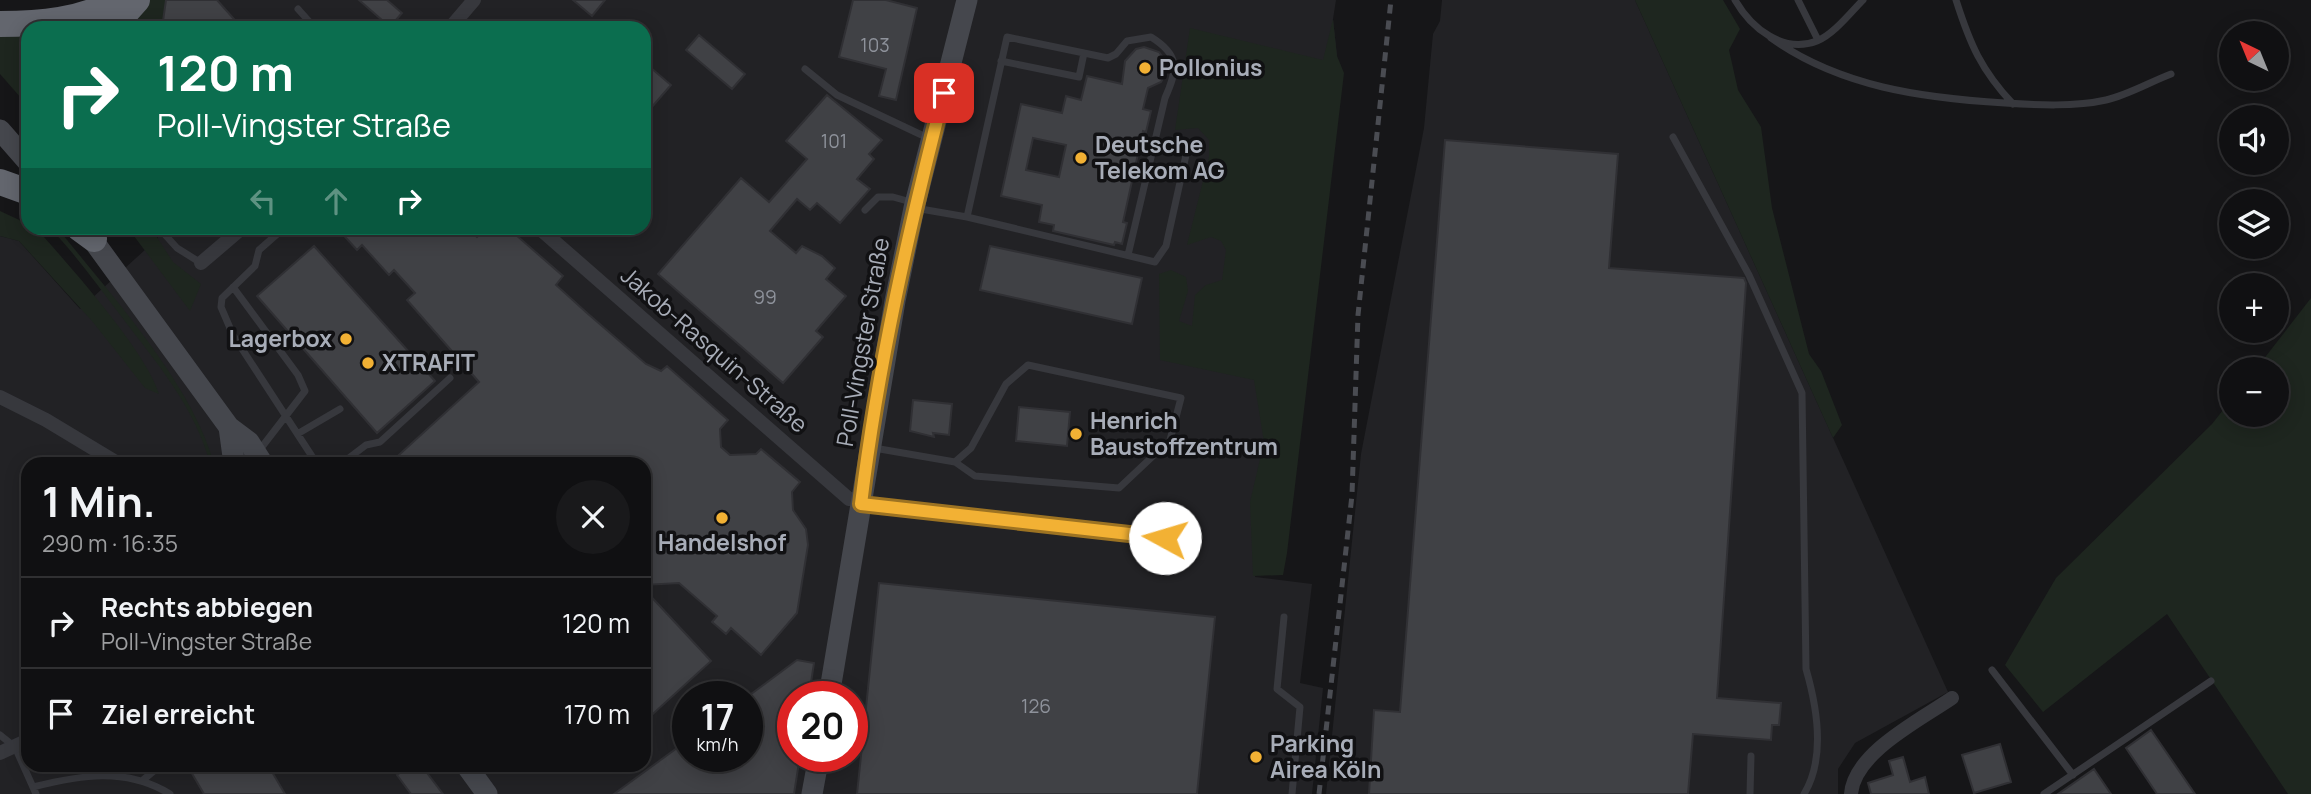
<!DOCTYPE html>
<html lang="de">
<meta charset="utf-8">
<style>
body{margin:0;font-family:Manrope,sans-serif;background:#19191b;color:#f1f3f6;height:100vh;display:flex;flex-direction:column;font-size:26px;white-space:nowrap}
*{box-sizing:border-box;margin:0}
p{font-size:23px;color:#9c9d9f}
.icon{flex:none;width:38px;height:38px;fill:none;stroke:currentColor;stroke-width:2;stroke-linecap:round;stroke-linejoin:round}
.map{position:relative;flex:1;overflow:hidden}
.panel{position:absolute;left:21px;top:457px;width:630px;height:315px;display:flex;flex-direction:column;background:#101012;border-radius:21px;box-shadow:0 4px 18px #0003,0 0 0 2px #303032}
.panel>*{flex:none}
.guide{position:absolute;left:21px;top:21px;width:630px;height:214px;border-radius:21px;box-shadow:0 4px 18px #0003,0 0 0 2px #303032;background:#0b6e4f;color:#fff;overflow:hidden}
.needle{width:46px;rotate:317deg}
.tools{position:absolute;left:2219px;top:21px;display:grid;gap:14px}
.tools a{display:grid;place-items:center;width:70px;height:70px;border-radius:50%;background:#101012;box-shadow:0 4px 18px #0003,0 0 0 2px #303032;font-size:35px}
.speed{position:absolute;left:672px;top:681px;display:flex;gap:14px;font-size:35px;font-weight:700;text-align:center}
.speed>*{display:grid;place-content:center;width:91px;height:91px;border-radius:50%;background:#101012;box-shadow:0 4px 18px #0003,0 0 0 2px #303032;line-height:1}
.speed small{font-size:18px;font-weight:400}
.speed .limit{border:10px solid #d22;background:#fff;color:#111}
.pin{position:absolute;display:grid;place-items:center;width:60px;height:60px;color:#fff;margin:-30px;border-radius:14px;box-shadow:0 4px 10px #0006}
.me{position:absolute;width:77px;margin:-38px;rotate:276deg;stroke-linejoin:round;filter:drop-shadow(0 0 5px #0008)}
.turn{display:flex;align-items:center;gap:24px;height:147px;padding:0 21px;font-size:32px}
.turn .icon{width:91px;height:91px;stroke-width:2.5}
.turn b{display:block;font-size:49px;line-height:60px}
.lanes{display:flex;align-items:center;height:66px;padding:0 21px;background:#0003;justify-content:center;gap:35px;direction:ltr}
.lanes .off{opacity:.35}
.round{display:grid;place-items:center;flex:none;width:74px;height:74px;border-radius:37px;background:#19191b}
.headline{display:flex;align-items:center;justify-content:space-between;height:119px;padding:0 21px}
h1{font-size:42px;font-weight:700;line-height:52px}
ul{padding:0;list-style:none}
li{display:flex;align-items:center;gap:21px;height:91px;padding:0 21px;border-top:2px solid #303032}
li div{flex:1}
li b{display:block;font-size:26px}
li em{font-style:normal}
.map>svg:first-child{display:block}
.built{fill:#222225;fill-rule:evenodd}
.green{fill:#1e261f}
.building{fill:#404145;stroke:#303034;stroke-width:2;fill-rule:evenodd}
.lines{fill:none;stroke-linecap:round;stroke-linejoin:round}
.lane{stroke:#37383d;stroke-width:7}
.street{stroke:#37383d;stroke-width:14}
.secondary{stroke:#45474d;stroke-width:21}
.highway{stroke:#63666e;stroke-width:26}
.rail{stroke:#4a4c52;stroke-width:5;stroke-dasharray:9 7;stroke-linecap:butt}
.route-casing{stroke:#9d7322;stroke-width:18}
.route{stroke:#f2b134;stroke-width:12}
.poi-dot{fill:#f2b134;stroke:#111113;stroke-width:2.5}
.labels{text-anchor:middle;stroke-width:7;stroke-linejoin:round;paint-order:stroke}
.number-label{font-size:19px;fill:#8e929b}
.poi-label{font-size:23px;font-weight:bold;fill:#a8adb8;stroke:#111113;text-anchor:start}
.street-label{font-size:23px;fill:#a8adb8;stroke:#111113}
</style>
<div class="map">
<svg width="2311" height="794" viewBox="0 0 2311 794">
<rect width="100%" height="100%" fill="#161618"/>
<path class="built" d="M 169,0 L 1336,0 L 1333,19 L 1337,56 L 1326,186 L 1255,577 L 1312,584 L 1300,683 L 1323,688 L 1312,794 L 0,794 L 0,236 L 19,241 L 80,309 L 158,238 L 153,228 L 644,228 L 644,28 L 162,28 L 165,3 ZM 28,464 L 644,464 L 644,765 L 28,765 ZM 688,696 L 747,696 L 747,756 L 688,756 ZM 793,696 L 852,696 L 852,756 L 793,756 Z
M 1442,0 L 1635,0 L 1948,692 L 1855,743 L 1838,769 L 1838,794 L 1326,794 L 1361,454 L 1424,128 L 1433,34 L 1440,21 Z"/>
<path class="green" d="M 149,0 L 168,0 L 161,28 L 123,28 Z
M 1635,0 L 1723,0 L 1740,29 L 1729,50 L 1738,90 L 1761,127 L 1772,208 L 1809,354 L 1821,371 L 1842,425 L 1833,438 Z
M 1333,19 L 1337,56 L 1344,73 L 1287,553 L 1283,575 L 1253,576 L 1250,502 L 1264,442 L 1254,380 L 1160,360 L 1159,274 L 1171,270 L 1186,277 L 1188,291 L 1179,321 L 1192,326 L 1195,295 L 1206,285 L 1222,280 L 1226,250 L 1221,241 L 1211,237 L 1187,245 L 1209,157 L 1209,140 L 1198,128 L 1175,130 L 1190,28 L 1323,60 Z
M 28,31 L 28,106 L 0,74 L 0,32 Z
M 0,211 L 28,224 L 28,228 L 36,228 C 68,264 146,351 159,394 L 145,388 L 92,321 L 19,241 L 0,236 Z
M 50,228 L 57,228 L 63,235 C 114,298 193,386 214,464 L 210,464 C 196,408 155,361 121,316 C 98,286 76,255 50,228 Z
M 128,228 L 151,228 L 173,262 L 201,284 L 190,311 Z
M 2311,298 L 2311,794 L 2288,794 L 2167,614 L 2043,712 L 2005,665 L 2056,578 L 2212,424 L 2231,400 L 2231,415 L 2277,415 L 2277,369 L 2256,369 Z"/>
<path class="building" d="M 166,0 L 217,0 L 242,28 L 162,28 Z
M 359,0 L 387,0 L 402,13 L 390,27 Z
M 573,0 L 605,0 L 592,16 Z
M 853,0 L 886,0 L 917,8 L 896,100 L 879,96 L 886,69 L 839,57 Z
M 699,35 L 745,74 L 732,89 L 686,50 Z
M 1144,47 L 1159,52 L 1164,59 L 1165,75 L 1161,82 L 1148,88 L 1143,109 L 1151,111 L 1146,132 L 1143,131 L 1123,222 L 1127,223 L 1122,244 L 1115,242 L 1114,245 L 1053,231 L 1054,225 L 1039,222 L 1042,205 L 1001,196 L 1021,104 L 1062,113 L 1066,96 L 1081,100 L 1087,76 L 1122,84 L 1125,61 L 1136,49 ZM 1033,138 L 1066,145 L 1059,177 L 1026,170 Z
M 644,62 L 671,85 L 644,116 Z
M 827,95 L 882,140 L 869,154 L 874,159 L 857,179 L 870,189 L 840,223 L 817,203 L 810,210 L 797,199 L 770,231 L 796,253 L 802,246 L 822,256 L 835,268 L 826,279 L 846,296 L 816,331 L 823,337 L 783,383 L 658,274 L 741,178 L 769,202 L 807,159 L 786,141 Z
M 1445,140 L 1618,154 L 1609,268 L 1744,278 L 1746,283 L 1717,698 L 1781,703 L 1779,725 L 1772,725 L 1771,740 L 1693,734 L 1688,794 L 1369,794 L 1374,710 L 1400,712 Z
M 337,228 L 466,228 L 477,237 L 486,229 L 508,228 L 563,276 L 556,285 L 587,313 L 646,364 L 661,371 L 667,366 L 728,420 L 720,429 L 721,447 L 730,455 L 756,454 L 761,449 L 800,482 L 792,492 L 793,510 L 806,529 L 808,545 L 797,613 L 761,655 L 731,628 L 726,634 L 712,622 L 717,616 L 679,583 L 644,585 L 644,464 L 389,464 L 479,382 L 407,300 L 415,293 L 394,270 L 389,275 L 362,245 L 357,250 Z
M 314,246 L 435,381 L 377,433 L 257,296 Z
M 990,246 L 1142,278 L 1132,324 L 980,290 Z
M 913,400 L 952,404 L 949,435 L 933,433 L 934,437 L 910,431 Z
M 1019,407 L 1070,412 L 1067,446 L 1016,441 Z
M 879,583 L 1215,617 L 1197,794 L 857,794 Z
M 644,589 L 711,661 L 644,722 Z
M 797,660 L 814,663 L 809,696 L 793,696 L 793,756 L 800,756 L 794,794 L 614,794 L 688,740 L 688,756 L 747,756 L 747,697 Z
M 2151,730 L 2195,794 L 2157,794 L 2126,748 Z
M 2000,744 L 2011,782 L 1974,793 L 1962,755 Z
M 1903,757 L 1910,782 L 1925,777 L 1929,794 L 1871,794 L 1868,783 L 1893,775 L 1889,761 Z
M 187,765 L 268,765 L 285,794 L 204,794 Z
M 411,765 L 421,765 L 443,794 L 411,794 L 397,775 Z
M 2094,769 L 2111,794 L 2058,794 Z"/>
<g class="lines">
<path class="lane" d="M 1735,0 C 1751,28 1783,54 1817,41 C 1834,34 1850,13 1863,0
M 1798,0 L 1818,40
M 1956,0 C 1970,44 1981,70 2013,104
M 298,9 L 315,28
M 1771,38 C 1840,87 1922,98 2005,103 C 2037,105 2075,107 2106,100 C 2128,95 2150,82 2171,74
M 1001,61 L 1079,77 L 1084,53
M 805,69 L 837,95 L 928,138
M 1673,137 L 1749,275 L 1802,393 L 1806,669 C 1817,707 1826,758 1804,794
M 915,208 L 967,217 L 1007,37 L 1108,58 L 1116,54 L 1127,41 L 1151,37 C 1180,55 1178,69 1165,98 L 1128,255
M 865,210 L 878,197 L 893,197 L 911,202
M 967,217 L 1155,262 L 1166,246 L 1186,155
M 159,228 L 177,248 L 201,263
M 284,228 L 259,250 L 255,266 L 222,298 L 221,307 L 233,335 L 317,464
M 233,287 L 298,375 L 305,391 L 258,452 L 234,459
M 299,433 L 340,409
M 874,448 L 955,462 L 971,448 L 1006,384 L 1028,365 L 1181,398 L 1170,440 L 1119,488 L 975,476 L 955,462
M 341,464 L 366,445 L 380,442 L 450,378
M 865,505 L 1165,538
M 1284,617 L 1277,689 L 1300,707 L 1292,794
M 1992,670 L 2073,775
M 0,735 L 15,747 L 36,794
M 143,780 L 161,765
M 33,787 C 81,775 125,767 170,794
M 1750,794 L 1751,756
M 2044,794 L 2211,681"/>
<path class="street" d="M 450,28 L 474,0
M 539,228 L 849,499 L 861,500
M 201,263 L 242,228
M 0,397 L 46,420 L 119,464
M 0,753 L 28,740
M 1851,794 C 1854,753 1920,720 1952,698"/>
<path class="secondary" d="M 0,130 L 28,162
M 84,228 L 229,427 L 249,442 L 263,464
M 229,427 L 234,464
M 829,696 L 895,301 L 914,208 L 967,0
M 466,765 L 487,794
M 812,794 L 819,756"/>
<path class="highway" d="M 0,24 C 38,24 83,21 116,0
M 112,28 L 137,0
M 0,182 L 28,192
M 79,228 L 94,239"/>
<path class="rail" d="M 1319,794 L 1352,495 L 1358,315 L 1391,0"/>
</g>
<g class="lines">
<g class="route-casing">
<path id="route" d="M 944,93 C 909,228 878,365 861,504 L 1165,538"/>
</g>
<use href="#route" class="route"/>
</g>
<g class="poi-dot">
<circle cx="1145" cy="68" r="7"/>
<circle cx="1081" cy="158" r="7"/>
<circle cx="346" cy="339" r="7"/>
<circle cx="368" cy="363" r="7"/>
<circle cx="1076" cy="434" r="7"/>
<circle cx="722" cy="518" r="7"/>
<circle cx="1256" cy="757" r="7"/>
</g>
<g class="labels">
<g class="number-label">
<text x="875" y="52">103</text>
<text x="834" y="148">101</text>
<text x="765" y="304">99</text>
<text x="1036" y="713">126</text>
</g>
<g class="poi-label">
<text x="1159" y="76">Pollonius</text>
<text x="1095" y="153">Deutsche<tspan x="1095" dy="26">Telekom AG</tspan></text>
<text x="332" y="347" text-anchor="end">Lagerbox</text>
<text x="382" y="371">XTRAFIT</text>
<text x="1090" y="429">Henrich<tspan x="1090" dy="26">Baustoffzentrum</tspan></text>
<text x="722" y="551" text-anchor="middle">Handelshof</text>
<text x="1270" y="752">Parking<tspan x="1270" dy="26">Airea Köln</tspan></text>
</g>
<g class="street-label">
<text transform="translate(863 342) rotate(-80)" y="8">Poll-Vingster Straße</text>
<text transform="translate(714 350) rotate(41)" y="8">Jakob-Rasquin-Straße</text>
</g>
</g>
</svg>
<div class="tools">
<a><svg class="needle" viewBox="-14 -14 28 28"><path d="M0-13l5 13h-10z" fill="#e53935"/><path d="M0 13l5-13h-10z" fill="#9c9d9f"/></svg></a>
<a><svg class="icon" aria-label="sound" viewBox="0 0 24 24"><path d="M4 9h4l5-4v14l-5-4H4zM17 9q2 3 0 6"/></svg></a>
<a><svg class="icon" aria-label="layers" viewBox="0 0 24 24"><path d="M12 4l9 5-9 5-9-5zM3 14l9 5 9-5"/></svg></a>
<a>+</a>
<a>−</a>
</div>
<div class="speed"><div>17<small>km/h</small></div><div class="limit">20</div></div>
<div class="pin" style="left:944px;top:93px;background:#d93025"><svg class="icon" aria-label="arrive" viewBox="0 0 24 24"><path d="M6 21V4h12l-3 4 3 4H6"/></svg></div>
<svg class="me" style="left:1165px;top:538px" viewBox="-20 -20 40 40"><circle r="19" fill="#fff"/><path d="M0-13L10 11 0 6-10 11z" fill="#f2b134"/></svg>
<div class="guide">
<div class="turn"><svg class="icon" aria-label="right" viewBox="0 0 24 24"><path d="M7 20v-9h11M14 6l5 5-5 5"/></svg><div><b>120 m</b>Poll-Vingster Straße</div></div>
<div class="lanes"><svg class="icon off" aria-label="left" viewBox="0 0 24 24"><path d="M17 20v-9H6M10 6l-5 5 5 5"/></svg><svg class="icon off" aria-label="ahead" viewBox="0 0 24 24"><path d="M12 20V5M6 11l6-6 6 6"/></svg><svg class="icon" aria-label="right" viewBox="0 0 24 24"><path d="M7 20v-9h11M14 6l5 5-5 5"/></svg></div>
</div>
<section class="panel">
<div class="headline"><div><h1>1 Min.</h1><p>290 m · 16:35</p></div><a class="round"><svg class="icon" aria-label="close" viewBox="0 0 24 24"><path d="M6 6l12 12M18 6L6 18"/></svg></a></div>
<ul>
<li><svg class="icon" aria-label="right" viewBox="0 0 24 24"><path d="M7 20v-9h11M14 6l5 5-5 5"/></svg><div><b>Rechts abbiegen</b><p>Poll-Vingster Straße</p></div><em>120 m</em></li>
<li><svg class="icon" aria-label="arrive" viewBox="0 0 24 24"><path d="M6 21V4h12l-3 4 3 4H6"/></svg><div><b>Ziel erreicht</b></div><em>170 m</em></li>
</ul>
</section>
</div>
